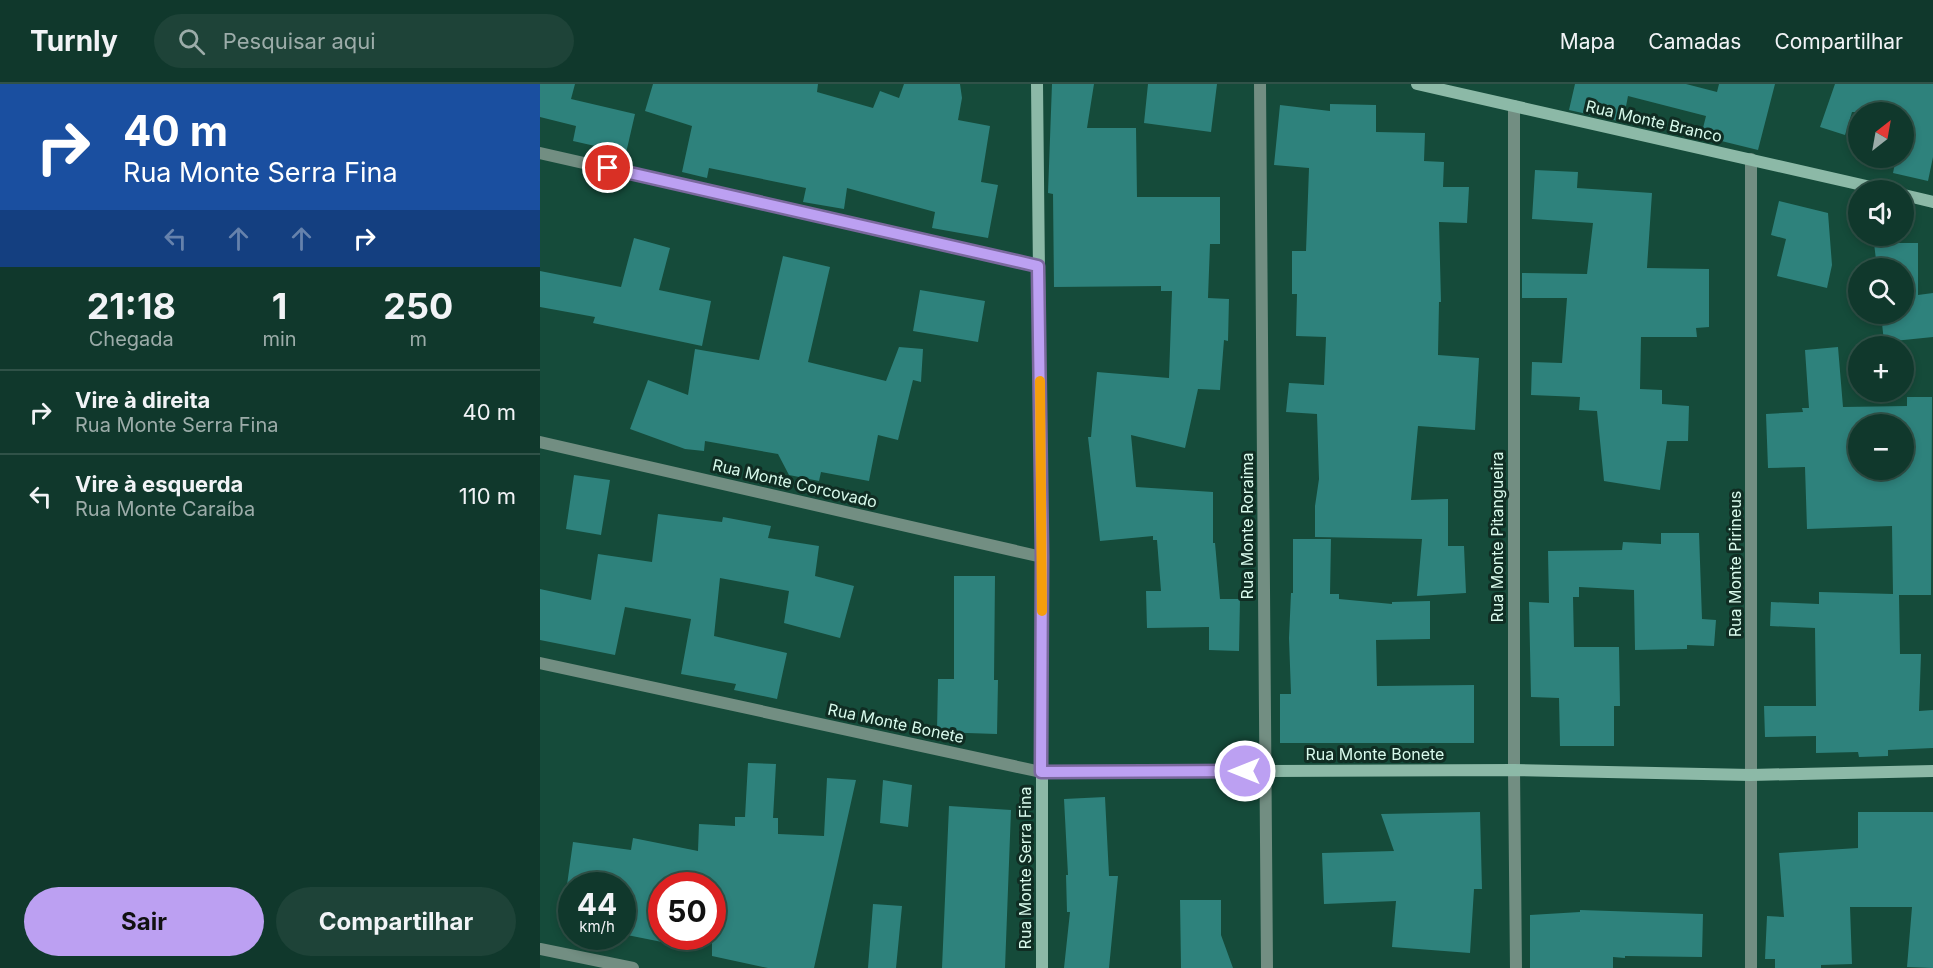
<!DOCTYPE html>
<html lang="pt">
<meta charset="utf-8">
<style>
body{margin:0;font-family:Inter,sans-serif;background:#1e4338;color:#f1f3f6;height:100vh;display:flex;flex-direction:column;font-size:22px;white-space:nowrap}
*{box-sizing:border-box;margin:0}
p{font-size:20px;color:#9caca9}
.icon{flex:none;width:33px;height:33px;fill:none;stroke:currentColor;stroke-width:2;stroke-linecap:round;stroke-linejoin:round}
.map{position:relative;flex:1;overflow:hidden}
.sheet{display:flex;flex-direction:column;background:#10382c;width:540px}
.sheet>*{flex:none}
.top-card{background:#1a4fa0;color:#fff;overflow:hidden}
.needle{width:39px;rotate:31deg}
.tools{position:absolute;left:1308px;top:18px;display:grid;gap:12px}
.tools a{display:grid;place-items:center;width:66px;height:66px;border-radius:50%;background:#10382c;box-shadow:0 3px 9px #0003,0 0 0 2px #305248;font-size:30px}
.speed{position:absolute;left:18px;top:788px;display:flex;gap:12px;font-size:30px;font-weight:700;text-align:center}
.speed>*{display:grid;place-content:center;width:78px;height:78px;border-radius:50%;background:#10382c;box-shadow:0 3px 9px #0003,0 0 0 2px #305248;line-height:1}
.speed small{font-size:15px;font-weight:400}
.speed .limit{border:9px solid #d22;background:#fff;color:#111}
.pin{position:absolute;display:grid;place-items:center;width:51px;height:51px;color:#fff;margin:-26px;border:3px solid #fff;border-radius:50%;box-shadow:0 2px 6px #0007}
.me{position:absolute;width:66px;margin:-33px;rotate:270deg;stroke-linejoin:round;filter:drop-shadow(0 0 4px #0008)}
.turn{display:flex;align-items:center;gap:21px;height:126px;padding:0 24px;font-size:27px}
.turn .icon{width:78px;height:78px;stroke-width:2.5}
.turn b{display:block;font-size:42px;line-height:51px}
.lanes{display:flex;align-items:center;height:57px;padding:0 24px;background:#0003;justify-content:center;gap:30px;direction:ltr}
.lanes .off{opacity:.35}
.eta{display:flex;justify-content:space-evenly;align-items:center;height:102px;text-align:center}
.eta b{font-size:36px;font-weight:700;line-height:42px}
.primary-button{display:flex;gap:12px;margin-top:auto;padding:12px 24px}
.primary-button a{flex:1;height:69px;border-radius:36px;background:#bca0f2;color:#111;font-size:24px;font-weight:700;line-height:69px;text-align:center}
.primary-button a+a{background:#1e4338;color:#f1f3f6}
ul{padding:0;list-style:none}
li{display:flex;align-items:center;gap:18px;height:84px;padding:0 24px;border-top:2px solid #305248}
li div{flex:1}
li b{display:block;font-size:22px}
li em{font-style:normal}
header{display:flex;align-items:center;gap:36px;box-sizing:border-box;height:84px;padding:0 30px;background:#10382c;border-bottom:2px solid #305248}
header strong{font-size:28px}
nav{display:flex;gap:33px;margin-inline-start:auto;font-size:21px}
.search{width:420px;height:54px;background:#1e4338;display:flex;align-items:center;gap:15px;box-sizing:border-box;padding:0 21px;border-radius:33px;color:#9caca9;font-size:22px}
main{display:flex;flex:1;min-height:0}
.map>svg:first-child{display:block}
.building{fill:#2e827c;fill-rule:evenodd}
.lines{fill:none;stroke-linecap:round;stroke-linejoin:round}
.street{stroke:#728e82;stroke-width:12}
.secondary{stroke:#8cb9a7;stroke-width:12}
.route-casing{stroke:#7a689d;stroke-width:15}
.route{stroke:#bca0f2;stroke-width:10}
.slow{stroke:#f59e0b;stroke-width:10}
.labels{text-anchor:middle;stroke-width:6;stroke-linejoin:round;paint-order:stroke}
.street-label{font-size:16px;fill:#d8faec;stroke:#102d23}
</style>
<header>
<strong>Turnly</strong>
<div class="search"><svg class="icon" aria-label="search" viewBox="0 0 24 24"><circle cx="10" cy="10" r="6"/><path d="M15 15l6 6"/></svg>Pesquisar aqui</div>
<nav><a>Mapa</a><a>Camadas</a><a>Compartilhar</a></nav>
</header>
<main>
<section class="sheet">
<div class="top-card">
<div class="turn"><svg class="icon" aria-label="right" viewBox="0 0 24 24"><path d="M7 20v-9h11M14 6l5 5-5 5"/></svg><div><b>40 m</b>Rua Monte Serra Fina</div></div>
<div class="lanes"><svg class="icon off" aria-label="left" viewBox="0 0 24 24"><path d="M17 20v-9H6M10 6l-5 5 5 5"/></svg><svg class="icon off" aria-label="ahead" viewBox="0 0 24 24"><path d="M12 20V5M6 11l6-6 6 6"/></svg><svg class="icon off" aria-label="ahead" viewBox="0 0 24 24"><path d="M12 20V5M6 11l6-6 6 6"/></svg><svg class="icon" aria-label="right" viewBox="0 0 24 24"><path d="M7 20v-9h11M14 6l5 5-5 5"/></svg></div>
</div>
<div class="eta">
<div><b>21:18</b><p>Chegada</p></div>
<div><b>1</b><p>min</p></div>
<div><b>250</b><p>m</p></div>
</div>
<ul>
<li><svg class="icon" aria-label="right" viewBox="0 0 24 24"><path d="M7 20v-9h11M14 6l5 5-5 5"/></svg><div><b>Vire à direita</b><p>Rua Monte Serra Fina</p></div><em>40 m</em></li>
<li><svg class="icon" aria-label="left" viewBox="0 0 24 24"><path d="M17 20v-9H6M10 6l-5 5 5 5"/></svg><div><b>Vire à esquerda</b><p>Rua Monte Caraíba</p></div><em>110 m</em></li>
</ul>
<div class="primary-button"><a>Sair</a><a>Compartilhar</a></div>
</section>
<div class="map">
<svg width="1393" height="884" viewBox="0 0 1393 884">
<rect width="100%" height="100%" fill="#154b3a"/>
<path class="building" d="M 0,0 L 35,0 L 31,15 L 95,30 L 86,69 L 33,57 L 36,42 L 0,33 Z
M 113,0 L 278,0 L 277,8 L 333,24 L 340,7 L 359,14 L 364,0 L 420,0 L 422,14 L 418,36 L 450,42 L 441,98 L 458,101 L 448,154 L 392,144 L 395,128 L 307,104 L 304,125 L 263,118 L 266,104 L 169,84 L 167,94 L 142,88 L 152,42 L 105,27 Z
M 512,0 L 554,0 L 547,44 L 596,44 L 597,113 L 680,113 L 680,160 L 670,160 L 668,214 L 689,215 L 688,257 L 684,256 L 680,306 L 658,305 L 645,364 L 591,351 L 596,403 L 673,408 L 673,459 L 675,459 L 680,515 L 700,515 L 699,567 L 669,566 L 669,543 L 607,544 L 606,507 L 621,507 L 617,456 L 613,456 L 613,452 L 560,457 L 548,353 L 551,353 L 557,288 L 629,294 L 632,207 L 621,207 L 621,202 L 514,203 L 513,110 L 508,109 Z
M 608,0 L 677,0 L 671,48 L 604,39 Z
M 1035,0 L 1146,0 L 1177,8 L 1179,0 L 1235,0 L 1218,66 L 1161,52 L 1166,32 L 1088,12 L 1083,38 L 1029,26 Z
M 1295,0 L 1393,0 L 1393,73 L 1388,97 L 1353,89 L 1356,74 L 1364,74 L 1364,38 L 1365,28 L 1312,28 L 1305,51 L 1280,43 Z
M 790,20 L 836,21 L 836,48 L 885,49 L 884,77 L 904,78 L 903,103 L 929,103 L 927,139 L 899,138 L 901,218 L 899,218 L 898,271 L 939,274 L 935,346 L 878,342 L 871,416 L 908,415 L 908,462 L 924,462 L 926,509 L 877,512 L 882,455 L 775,453 L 775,422 L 779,395 L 777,330 L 746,328 L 749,299 L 784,301 L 786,253 L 756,252 L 757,210 L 752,210 L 752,167 L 766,167 L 769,84 L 734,81 L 740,21 L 790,27 Z
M 995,86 L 1038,88 L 1037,104 L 1112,109 L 1107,184 L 1169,185 L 1169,243 L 1156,244 L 1157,253 L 1101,253 L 1100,305 L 1122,306 L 1122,320 L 1149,322 L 1148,357 L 1127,357 L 1120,406 L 1064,397 L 1057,327 L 1039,326 L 1040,313 L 991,311 L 992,278 L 1022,279 L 1027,214 L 982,214 L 982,189 L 1047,190 L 1053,139 L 992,135 Z
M 1239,117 L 1288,129 L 1292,181 L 1287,204 L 1237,192 L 1246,155 L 1231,151 Z
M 94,154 L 130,164 L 119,206 L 171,217 L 162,262 L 53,239 L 55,233 L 0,223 L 0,187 L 81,203 Z
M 1334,159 L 1378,159 L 1378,211 L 1393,209 L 1393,253 L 1344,258 L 1341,230 L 1364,230 L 1364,184 L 1337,184 Z
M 243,172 L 290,183 L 268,278 L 346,297 L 359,263 L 383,265 L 381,298 L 373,296 L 358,356 L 338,351 L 329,397 L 281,388 L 279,397 L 249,391 L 238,370 L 165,357 L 164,367 L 145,365 L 90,345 L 108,296 L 148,311 L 155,265 L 219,276 Z
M 380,206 L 445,217 L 438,258 L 373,247 Z
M 1298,263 L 1303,323 L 1367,322 L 1367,313 L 1392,313 L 1391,511 L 1359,511 L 1360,570 L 1381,570 L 1379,627 L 1393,626 L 1393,664 L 1348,666 L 1348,672 L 1319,673 L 1318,668 L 1276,669 L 1276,652 L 1225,653 L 1224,622 L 1276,622 L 1275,544 L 1230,542 L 1231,518 L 1279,520 L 1279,508 L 1353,510 L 1352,442 L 1267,445 L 1265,383 L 1228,384 L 1226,330 L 1263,328 L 1262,324 L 1269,324 L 1265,266 ZM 1318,340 L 1364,340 L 1364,386 L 1318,386 Z
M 34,391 L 70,396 L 61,451 L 26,445 Z
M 118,430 L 182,438 L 183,433 L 231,442 L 228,454 L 279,462 L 275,492 L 314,502 L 300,554 L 244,539 L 249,507 L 180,494 L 174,552 L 247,569 L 237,615 L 194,606 L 196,600 L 141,590 L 151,535 L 85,523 L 75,571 L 0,556 L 0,505 L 51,516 L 58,470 L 112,478 Z
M 1121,449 L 1159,449 L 1162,535 L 1176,536 L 1174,562 L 1147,561 L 1147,565 L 1095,566 L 1094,506 L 1039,503 L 1039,513 L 1033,513 L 1034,563 L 1079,563 L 1080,622 L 1074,622 L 1074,662 L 1020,662 L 1019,614 L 991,613 L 989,518 L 1009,519 L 1008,467 L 1082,466 L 1083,458 L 1121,460 Z
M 753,455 L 791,455 L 790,510 L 799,510 L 799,515 L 852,520 L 852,518 L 890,517 L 890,555 L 836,556 L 837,602 L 934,601 L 934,659 L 740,659 L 740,610 L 751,610 L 749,554 L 751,509 L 753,509 Z
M 414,492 L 455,492 L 454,596 L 458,596 L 457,650 L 397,648 L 398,595 L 414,595 Z
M 208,679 L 236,680 L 233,734 L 238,734 L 238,750 L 284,752 L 287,694 L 316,696 L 274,884 L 228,884 L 172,872 L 172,801 L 122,801 L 122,858 L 82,850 L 82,801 L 27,801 L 33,758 L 91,766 L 93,754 L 158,767 L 159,740 L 195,742 L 195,733 L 205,733 Z
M 343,696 L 372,701 L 368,743 L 340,739 Z
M 565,713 L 569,792 L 578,792 L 569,884 L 524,884 L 530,828 L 527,828 L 526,791 L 528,791 L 524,715 Z
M 409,722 L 471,726 L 465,884 L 402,884 Z
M 940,728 L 942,805 L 934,805 L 930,869 L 852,863 L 856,817 L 784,820 L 782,769 L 854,767 L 841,730 Z
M 1318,728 L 1393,728 L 1393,884 L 1367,883 L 1372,823 L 1310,823 L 1312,880 L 1281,881 L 1281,884 L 1235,884 L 1235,875 L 1225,875 L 1227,832 L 1244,833 L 1239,769 L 1318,764 Z
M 640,816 L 681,816 L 681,851 L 693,884 L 641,884 Z
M 333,820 L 362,822 L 356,884 L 328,884 Z
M 1040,826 L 1163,830 L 1162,873 L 1085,872 L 1085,874 L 1073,873 L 1073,884 L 990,884 L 990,831 L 1040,828 Z"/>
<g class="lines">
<path class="street" d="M 720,0 L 727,884
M 974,22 L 974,686 L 976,884
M 0,69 L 498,182
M 0,358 L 502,473
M 0,579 L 501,688
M 0,865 L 93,884
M 1211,884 L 1211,75"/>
<path class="secondary" d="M 497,0 L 502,473 L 502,884
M 877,0 L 1344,106
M 1364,111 L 1393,118
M 501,688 L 974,686 L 1211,691 L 1393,687"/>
</g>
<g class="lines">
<g class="route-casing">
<path id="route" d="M 68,84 L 498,182 L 502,473 L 501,688 L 705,687"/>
</g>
<use href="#route" class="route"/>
<path class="slow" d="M 500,297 L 502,527"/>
</g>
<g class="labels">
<g class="street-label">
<text transform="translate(1114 37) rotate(13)" y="6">Rua Monte Branco</text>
<text transform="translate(255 399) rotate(13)" y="6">Rua Monte Corcovado</text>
<text transform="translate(707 442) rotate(-90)" y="6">Rua Monte Roraima</text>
<text transform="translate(957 453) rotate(-90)" y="6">Rua Monte Pitangueira</text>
<text transform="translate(1195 480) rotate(-90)" y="6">Rua Monte Pirineus</text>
<text transform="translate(356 639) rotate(12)" y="6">Rua Monte Bonete</text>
<text x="835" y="676">Rua Monte Bonete</text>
<text transform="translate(485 784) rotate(-90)" y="6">Rua Monte Serra Fina</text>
</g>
</g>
</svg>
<div class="tools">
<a><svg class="needle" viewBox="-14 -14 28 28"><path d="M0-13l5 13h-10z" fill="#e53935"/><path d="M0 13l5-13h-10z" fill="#9caca9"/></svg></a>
<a><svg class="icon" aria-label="sound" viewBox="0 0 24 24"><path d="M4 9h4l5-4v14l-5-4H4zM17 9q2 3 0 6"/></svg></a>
<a><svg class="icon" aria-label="search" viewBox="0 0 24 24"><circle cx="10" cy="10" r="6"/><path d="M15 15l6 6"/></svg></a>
<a>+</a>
<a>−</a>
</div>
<div class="speed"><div>44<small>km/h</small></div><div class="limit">50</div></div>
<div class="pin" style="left:68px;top:84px;background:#d93025"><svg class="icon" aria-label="arrive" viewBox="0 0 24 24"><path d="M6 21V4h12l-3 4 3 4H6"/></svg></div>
<svg class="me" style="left:705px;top:687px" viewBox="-20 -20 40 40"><circle r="17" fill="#bca0f2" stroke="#fff" stroke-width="3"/><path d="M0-11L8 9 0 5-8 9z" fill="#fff"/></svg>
</div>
</main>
